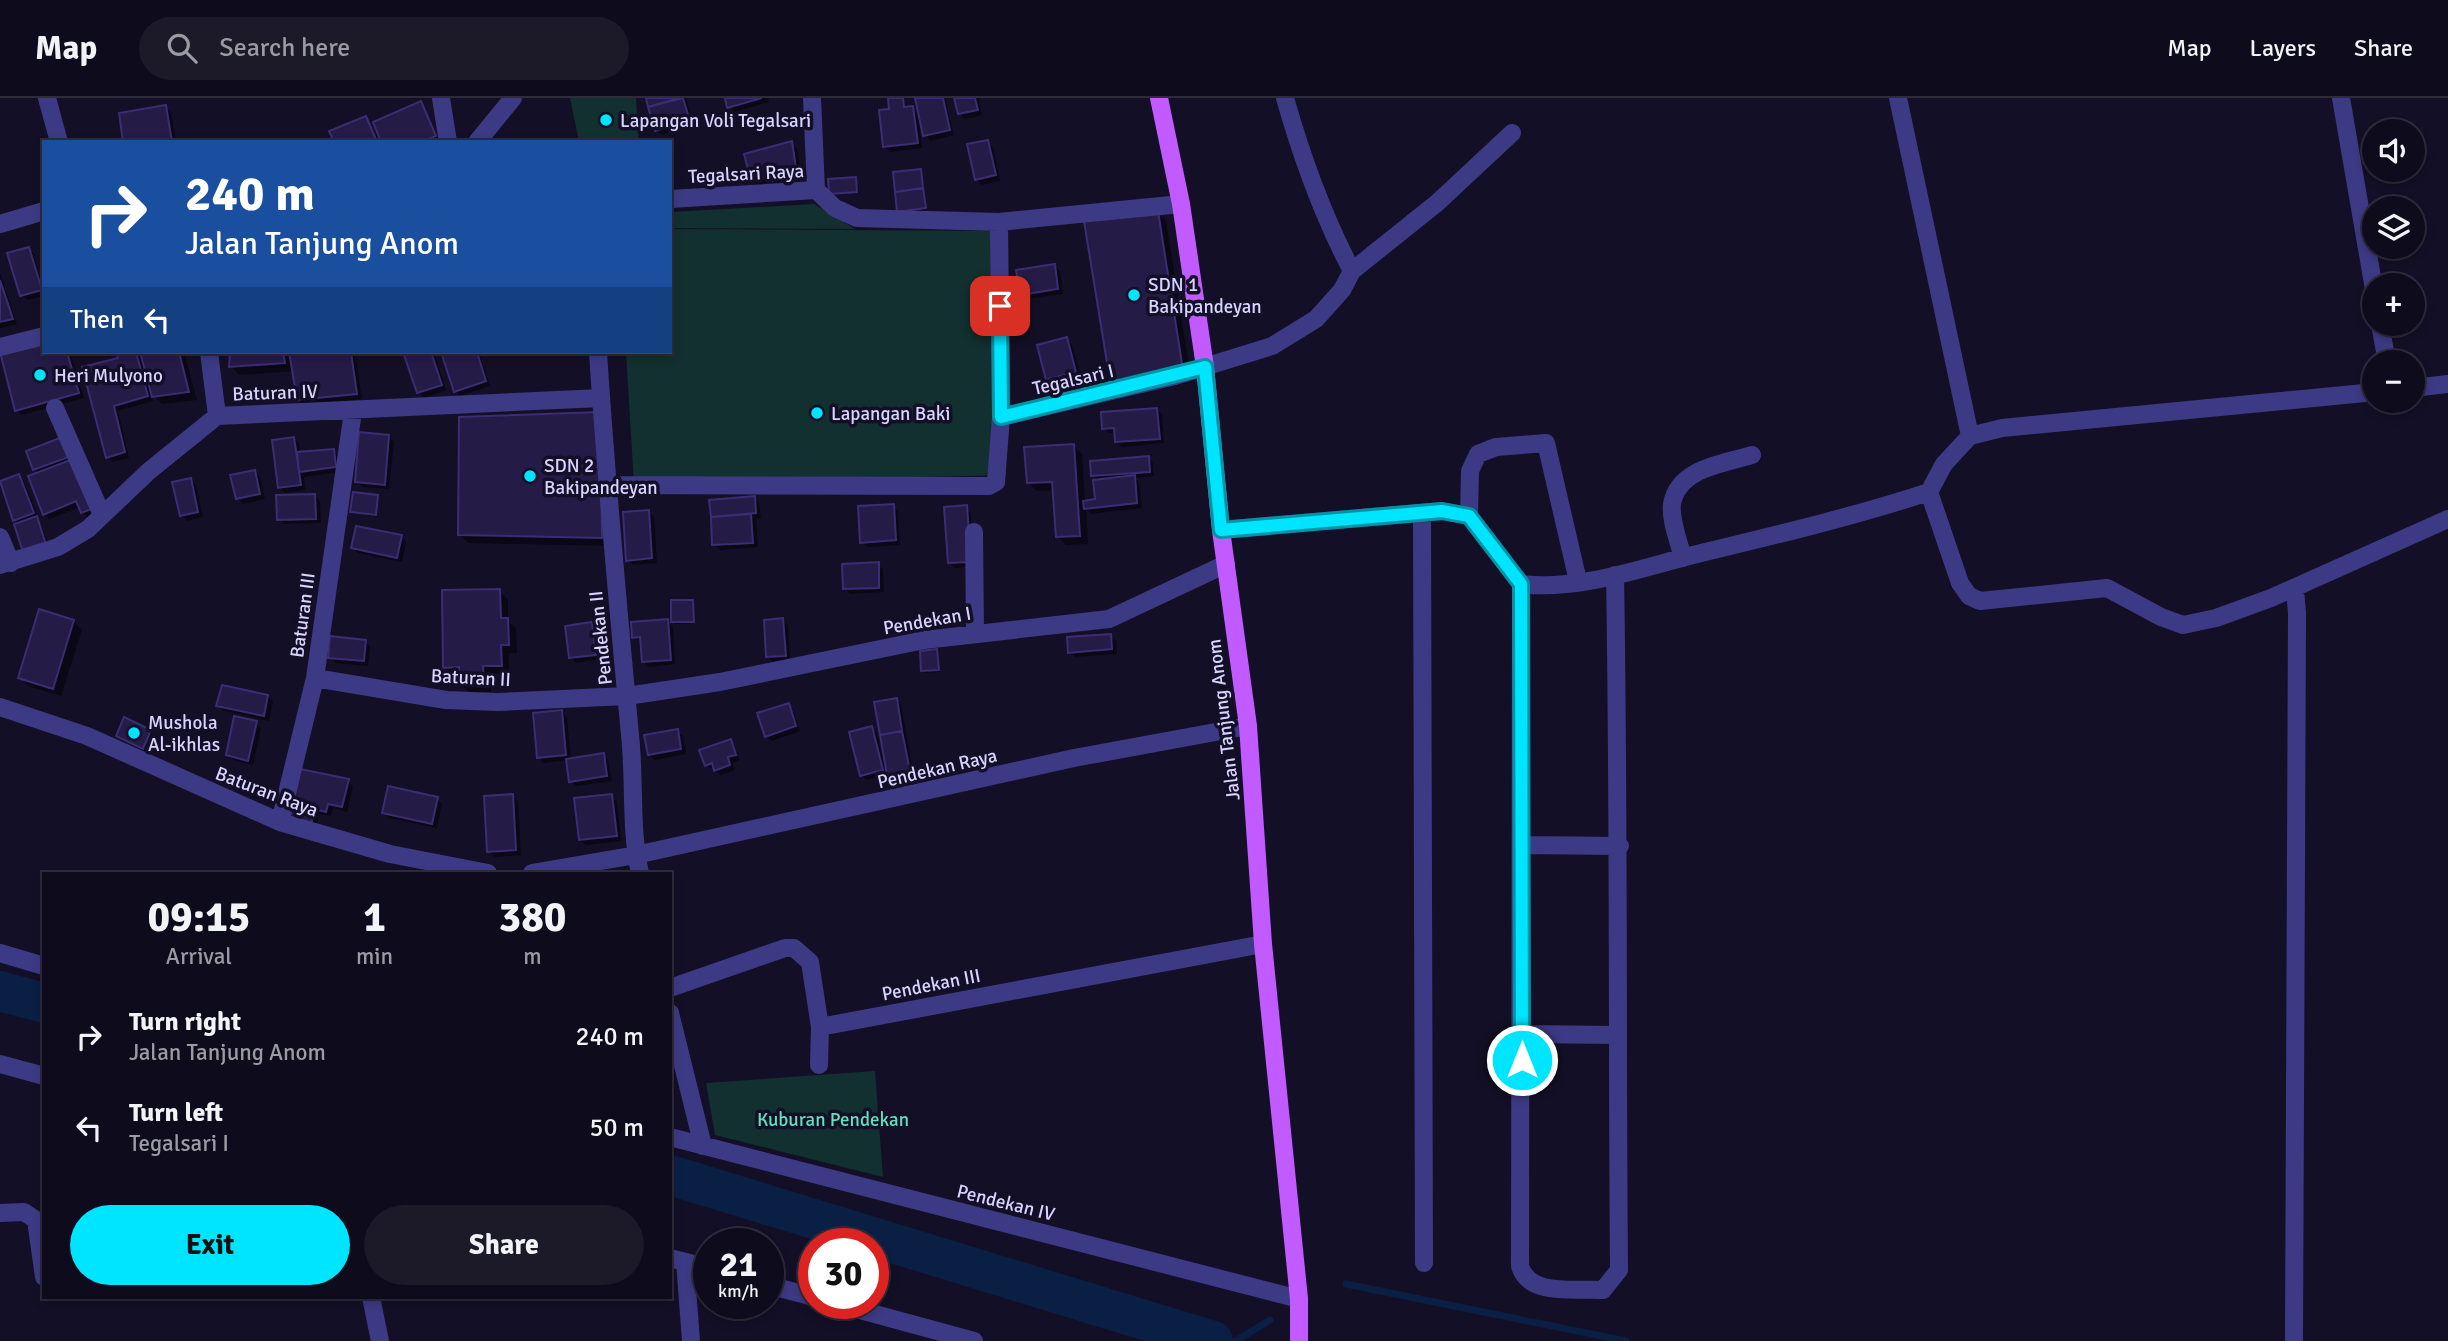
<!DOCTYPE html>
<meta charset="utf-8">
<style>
body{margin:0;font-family:Signika,sans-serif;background:#1c1929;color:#f1f3f6;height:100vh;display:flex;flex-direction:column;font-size:26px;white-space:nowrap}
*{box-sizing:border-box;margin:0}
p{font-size:23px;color:#9b9ba3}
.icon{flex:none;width:38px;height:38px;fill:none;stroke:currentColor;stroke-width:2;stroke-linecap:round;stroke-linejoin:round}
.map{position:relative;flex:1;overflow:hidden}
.panel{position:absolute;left:42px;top:774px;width:630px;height:427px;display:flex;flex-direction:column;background:#0e0b1c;border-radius:0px;box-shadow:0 4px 10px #0003,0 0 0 2px #2e2b3b}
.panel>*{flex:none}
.guide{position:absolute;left:42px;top:42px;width:630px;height:214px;border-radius:0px;box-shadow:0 4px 10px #0003,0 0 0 2px #2e2b3b;background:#1a4fa0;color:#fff;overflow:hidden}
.buttons{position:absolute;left:2362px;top:21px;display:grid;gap:14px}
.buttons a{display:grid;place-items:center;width:63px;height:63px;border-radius:50%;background:#0e0b1c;box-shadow:0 4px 10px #0003,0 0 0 2px #2e2b3b;font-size:35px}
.speed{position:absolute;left:693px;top:1130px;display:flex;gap:14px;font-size:35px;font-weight:700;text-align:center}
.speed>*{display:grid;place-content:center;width:91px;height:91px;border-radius:50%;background:#0e0b1c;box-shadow:0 4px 10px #0003,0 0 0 2px #2e2b3b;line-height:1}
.speed small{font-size:18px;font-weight:400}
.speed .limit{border:10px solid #d22;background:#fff;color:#111}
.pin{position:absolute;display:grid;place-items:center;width:60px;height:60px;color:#fff;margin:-30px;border-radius:14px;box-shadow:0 4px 10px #0006}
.me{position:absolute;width:77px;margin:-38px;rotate:0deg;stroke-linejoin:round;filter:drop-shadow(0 0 5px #0008)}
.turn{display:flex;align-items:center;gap:24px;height:147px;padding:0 28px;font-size:32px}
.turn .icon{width:91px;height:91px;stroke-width:2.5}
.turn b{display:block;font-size:49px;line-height:60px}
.then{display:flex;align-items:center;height:66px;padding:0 28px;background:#0003;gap:14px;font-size:26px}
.eta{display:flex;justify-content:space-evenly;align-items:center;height:119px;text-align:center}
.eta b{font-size:42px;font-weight:700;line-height:49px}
.action{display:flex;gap:14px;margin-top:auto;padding:14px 28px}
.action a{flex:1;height:80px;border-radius:42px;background:#00e5ff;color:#111;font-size:28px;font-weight:700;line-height:80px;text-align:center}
.action a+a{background:#1c1929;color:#f1f3f6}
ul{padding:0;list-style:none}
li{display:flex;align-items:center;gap:21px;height:91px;padding:0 28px}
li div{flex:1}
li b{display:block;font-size:26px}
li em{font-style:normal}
header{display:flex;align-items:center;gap:42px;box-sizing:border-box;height:98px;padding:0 35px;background:#0e0b1c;border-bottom:2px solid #2e2b3b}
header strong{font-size:33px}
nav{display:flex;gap:38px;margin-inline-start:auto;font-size:24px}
.search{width:490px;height:63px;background:#1c1929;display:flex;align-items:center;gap:18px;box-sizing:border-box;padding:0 24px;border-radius:38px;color:#9b9ba3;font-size:26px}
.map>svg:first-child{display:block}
.green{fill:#12302f}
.shadow{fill:#0007}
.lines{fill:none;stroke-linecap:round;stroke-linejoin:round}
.stream{stroke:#0a1f44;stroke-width:7}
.river{stroke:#0a1f44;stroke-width:40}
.building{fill:#241b47;stroke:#3b2d73;stroke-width:2}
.minor{stroke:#3d3a85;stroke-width:18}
.major{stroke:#c25bff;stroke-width:18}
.route-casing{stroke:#0095a6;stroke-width:18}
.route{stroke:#00e5ff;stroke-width:12}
.poi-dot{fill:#00e5ff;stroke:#130f26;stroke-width:2.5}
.labels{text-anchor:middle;stroke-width:7;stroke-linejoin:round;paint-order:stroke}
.poi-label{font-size:19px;fill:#d9d4ff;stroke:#130f26;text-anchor:start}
.street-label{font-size:19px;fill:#d9d4ff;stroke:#130f26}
.park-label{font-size:19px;fill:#5fe0c0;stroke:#130f26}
</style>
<header>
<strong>Map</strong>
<div class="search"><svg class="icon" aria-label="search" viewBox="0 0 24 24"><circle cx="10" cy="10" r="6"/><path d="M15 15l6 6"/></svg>Search here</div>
<nav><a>Map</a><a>Layers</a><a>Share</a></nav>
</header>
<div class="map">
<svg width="2448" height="1243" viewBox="0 0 2448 1243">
<rect width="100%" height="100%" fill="#130f26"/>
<path class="green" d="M 570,0 L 636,0 L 639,44 L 579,44 Z
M 814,106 L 855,131 L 670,130 L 670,114 Z
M 670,131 L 1002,133 L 1006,377 L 634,386 L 626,254 L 670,254 Z
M 875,973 L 883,1079 L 715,1037 L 706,985 Z"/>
<path class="shadow" d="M 648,0 L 686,0 L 694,28 L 662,37 L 656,32 Z
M 726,0 L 768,0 L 769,4 L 734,14 Z
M 902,0 L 908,10 L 913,10 L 920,17 L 924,0 L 945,0 L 954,37 L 930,43 L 919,23 L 922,50 L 890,54 L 884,49 L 891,12 Z
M 956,0 L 979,0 L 982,17 L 965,21 L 959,16 Z
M 421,5 L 440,44 L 383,44 Z
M 166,9 L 171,15 L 176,44 L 125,44 Z
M 365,20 L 378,44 L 336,44 Z
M 987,44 L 993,49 L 1000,83 L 982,87 L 976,81 Z
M 791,45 L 797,51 L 801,75 L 788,79 L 790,85 L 780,87 L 775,82 L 758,87 L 753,82 Z
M 920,72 L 927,112 L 901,115 Z
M 856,81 L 859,95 L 831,95 Z
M 1157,115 L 1166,123 L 1191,280 L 1120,291 L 1112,282 Z
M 28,151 L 34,156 L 44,198 L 27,202 L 22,197 Z
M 1055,168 L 1060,173 L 1063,196 L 1027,201 L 1021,196 Z
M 0,175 L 17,226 L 0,230 Z
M 1067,241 L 1072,247 L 1081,279 L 1053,287 L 1048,281 Z
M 44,254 L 70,254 L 84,300 L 22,317 L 16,312 Z
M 118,254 L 184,254 L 197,302 L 162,306 L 150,294 L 153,303 L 118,313 L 129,360 L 113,364 L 108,359 Z
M 231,254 L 355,254 L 362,301 L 304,307 L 298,302 L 294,273 L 239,277 L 231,268 Z
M 405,254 L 434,254 L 446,292 L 424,300 L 418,294 Z
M 443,254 L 479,254 L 490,288 L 460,298 L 455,293 Z
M 1157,311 L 1162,317 L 1164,345 L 1122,349 L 1116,343 L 1116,335 L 1109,335 L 1104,330 Z
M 608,324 L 610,448 L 468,445 L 459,436 Z
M 389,338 L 394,344 L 389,391 L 362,389 L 357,384 Z
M 294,340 L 299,346 L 300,356 L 334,353 L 339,358 L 340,374 L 304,379 L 305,392 L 285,395 L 280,390 Z
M 62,341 L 96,416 L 88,420 L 80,409 L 49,421 L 44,416 L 39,376 L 28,354 Z
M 1073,348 L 1082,356 L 1085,404 L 1097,403 L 1098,383 L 1093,377 L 1148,360 L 1153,365 L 1154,378 L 1135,380 L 1139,384 L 1142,410 L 1091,416 L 1086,410 L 1088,446 L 1066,447 L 1058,439 L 1054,392 L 1037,393 L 1028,385 Z
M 255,374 L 260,379 L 265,401 L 243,406 L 237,400 Z
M 19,378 L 24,383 L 52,455 L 15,422 Z
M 190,381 L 196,387 L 203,419 L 187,423 L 181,417 Z
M 315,398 L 320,403 L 321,425 L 284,426 L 279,421 Z
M 377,399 L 377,419 L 352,414 Z
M 754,400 L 759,405 L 761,420 L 756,421 L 758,449 L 720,452 L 714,447 L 711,403 Z
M 893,408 L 898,413 L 900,447 L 867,449 L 862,444 Z
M 966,409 L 971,415 L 975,468 L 955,470 L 949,465 Z
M 648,413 L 654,419 L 657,465 L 633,467 L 628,462 Z
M 401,439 L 406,444 L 402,464 L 358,455 L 353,450 Z
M 878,466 L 883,472 L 884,494 L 850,496 L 844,490 Z
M 499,493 L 508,501 L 508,523 L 516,530 L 517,555 L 509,555 L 509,576 L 491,576 L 491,594 L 469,594 L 461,586 L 460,577 L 454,578 L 445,569 Z
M 693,504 L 695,525 L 675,526 L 673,523 Z
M 40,514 L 74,524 L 82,532 L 61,598 L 28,588 L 20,580 Z
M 783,522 L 788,528 L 790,563 L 773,564 L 768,559 Z
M 667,523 L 673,529 L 675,566 L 649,569 L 643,563 L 642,544 L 634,539 Z
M 591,526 L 596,531 L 601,561 L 576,565 L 571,560 Z
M 1110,538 L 1116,543 L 1117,556 L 1075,559 L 1070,554 Z
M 365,543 L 370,549 L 368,568 L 336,565 L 330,559 Z
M 937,553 L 940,574 L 925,575 L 922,572 Z
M 268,598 L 273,604 L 269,623 L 224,613 L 218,608 Z
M 896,602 L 901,607 L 914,678 L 894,682 L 889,677 L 867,682 L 861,677 L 871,630 L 877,635 L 883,663 L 886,662 Z
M 788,607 L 793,612 L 800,633 L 772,643 L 766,638 Z
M 561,614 L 567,619 L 571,662 L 603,657 L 608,662 L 612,683 L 576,688 L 570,683 L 568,662 L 544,665 L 538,659 Z
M 256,625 L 261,630 L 253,667 L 233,662 L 228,657 Z
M 150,633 L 156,639 L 149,655 L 118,638 Z
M 677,633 L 683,638 L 686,656 L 655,662 L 649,657 Z
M 730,643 L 740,662 L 732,665 L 735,672 L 721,677 L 706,667 Z
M 348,683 L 353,688 L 347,714 L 333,710 L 331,718 L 319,716 L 316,731 L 291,722 Z
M 512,698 L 518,703 L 521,757 L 495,759 L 489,754 Z
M 611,698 L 617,703 L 621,743 L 586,747 L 580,742 Z
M 437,701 L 442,706 L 437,730 L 389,720 L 384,714 Z"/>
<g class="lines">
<path class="stream" d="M 1346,1186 L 1626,1243
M 1236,1243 L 1270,1222"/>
<path class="river" d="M 0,893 L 44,905
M 670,1077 L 1213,1243"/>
</g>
<path class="building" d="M 646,0 L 679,0 L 648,9 Z
M 683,0 L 690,23 L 655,33 L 648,9 Z
M 725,0 L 762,0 L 727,10 Z
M 888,0 L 903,0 L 904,9 L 913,8 L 918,45 L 883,49 L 879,12 L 889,11 Z
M 915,0 L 943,0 L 950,32 L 923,38 Z
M 954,0 L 975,0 L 978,12 L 958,16 Z
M 421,3 L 436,38 L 423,44 L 381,44 L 373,24 Z
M 166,7 L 172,44 L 123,44 L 119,15 Z
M 366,18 L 377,44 L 334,44 L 329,33 Z
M 988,42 L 996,77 L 975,82 L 967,46 Z
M 792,43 L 796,70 L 784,73 L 785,80 L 773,83 L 772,77 L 751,83 L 744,56 Z
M 921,71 L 923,90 L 895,94 L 893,74 Z
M 856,79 L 857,94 L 829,96 L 828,81 Z
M 923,90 L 926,110 L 897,114 L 895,94 Z
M 1158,113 L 1183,272 L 1110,283 L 1084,123 Z
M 29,149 L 42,192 L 20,198 L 7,155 Z
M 1055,166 L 1058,191 L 1020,197 L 1016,172 Z
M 0,182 L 13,221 L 0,224 Z
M 1067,239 L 1076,274 L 1046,282 L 1037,247 Z
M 44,245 L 44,254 L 67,254 L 79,295 L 15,313 L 0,254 Z
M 116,254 L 136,254 L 148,298 L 114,308 L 125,354 L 106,360 L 82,269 L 118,260 Z
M 140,254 L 179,254 L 189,294 L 152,299 Z
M 230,254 L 283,254 L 285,265 L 229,269 Z
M 289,254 L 351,254 L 357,296 L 297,302 Z
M 403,254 L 431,254 L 442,287 L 417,295 Z
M 441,254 L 477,254 L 486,283 L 454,294 Z
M 1157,310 L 1160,341 L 1115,344 L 1114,330 L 1102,331 L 1101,314 Z
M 600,314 L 602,440 L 458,437 L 459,319 Z
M 359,334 L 389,337 L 385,387 L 355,384 Z
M 62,339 L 69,359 L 33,372 L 26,353 Z
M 294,339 L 301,387 L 278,390 L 272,342 Z
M 1074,346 L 1080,438 L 1056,439 L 1052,384 L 1027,385 L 1024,349 Z
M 334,351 L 336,369 L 299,374 L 297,354 Z
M 1149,358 L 1150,374 L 1091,378 L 1090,363 Z
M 73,361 L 92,411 L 81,415 L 76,403 L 43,417 L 28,378 Z
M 255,372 L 260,396 L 236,401 L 230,377 Z
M 19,376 L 34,415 L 13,423 L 0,383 Z
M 1135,377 L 1137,405 L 1084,411 L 1083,403 L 1095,401 L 1093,382 Z
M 191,380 L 198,414 L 180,418 L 172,384 Z
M 353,394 L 378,397 L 376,417 L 350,414 Z
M 315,396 L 316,421 L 277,422 L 276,397 Z
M 755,398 L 756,415 L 711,419 L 709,402 Z
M 894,406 L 896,442 L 860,445 L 858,408 Z
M 967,407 L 971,464 L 948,465 L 944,409 Z
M 649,412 L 652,460 L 626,463 L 623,414 Z
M 751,416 L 753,445 L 712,447 L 711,419 Z
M 37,418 L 47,450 L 24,457 L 14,426 Z
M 356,428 L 402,437 L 397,460 L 351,450 Z
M 879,464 L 879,490 L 843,491 L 842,466 Z
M 500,491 L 501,520 L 508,520 L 509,547 L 501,547 L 502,568 L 483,568 L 484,586 L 459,587 L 459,569 L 443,570 L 442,492 Z
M 671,502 L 693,502 L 694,524 L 671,524 Z
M 39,511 L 74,522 L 53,591 L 18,580 Z
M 783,520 L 786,558 L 766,559 L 764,522 Z
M 668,521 L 671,562 L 642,564 L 640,539 L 632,540 L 631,524 Z
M 592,524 L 596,557 L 569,560 L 565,528 Z
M 1111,536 L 1112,551 L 1068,555 L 1067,539 Z
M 330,538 L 366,542 L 364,563 L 328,560 Z
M 937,551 L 939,572 L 921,573 L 920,553 Z
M 222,587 L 268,597 L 264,618 L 216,608 Z
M 897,600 L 902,633 L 880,637 L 874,604 Z
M 789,605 L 796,628 L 765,639 L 757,615 Z
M 562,612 L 566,657 L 537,660 L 533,615 Z
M 234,618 L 257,623 L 248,663 L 226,657 Z
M 124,619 L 151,632 L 143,651 L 116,638 Z
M 872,628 L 883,672 L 860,678 L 849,634 Z
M 678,631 L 681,651 L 648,657 L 644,637 Z
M 902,633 L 910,673 L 887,677 L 880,637 Z
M 731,641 L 736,657 L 728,659 L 730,667 L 714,673 L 712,665 L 705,668 L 699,652 Z
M 604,655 L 607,678 L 569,684 L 566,661 Z
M 300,671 L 349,681 L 342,709 L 328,706 L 326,714 L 314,711 L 311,727 L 289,722 Z
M 388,688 L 438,699 L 432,726 L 382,715 Z
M 513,696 L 516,752 L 487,754 L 484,698 Z
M 612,696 L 617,738 L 579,742 L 574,700 Z"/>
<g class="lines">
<path class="minor" d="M 47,0 L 59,44
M 441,0 L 448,44
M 2341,0 L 2375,197
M 477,44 L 513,0
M 670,101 L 816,92 L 812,0
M 999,124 L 1181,106
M 0,126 L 44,113
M 1352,173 L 1437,105 L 1512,35
M 2380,226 L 2387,264
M 0,249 L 44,238
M 209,254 L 217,318
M 598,254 C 606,382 618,509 630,637 C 635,682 630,731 640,775
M 2413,290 L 2448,286
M 55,310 L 102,417
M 1001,319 L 1175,278 L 1272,248 L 1316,221 L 1342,192 L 1352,173 C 1323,118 1302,60 1285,0
M 1970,338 L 2002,330 L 2375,294
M 606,387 L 989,388 L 996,384 L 1001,319 L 999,124 L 857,120 L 835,110 L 816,92
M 1929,394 L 1960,485 L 1969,498 L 1980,503 L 2107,490 L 2161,519 L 2183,527 L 2216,520 L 2271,500 L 2448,421
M 1422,415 L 1424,1165
M 1469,418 L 1470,373 L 1478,356 L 1496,349 L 1546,345 L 1578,483
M 1221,432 L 1442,413 L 1469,418 L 1521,486 C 1578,493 1638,471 1693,457 C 1772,438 1852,419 1929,394 L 1944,366 L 1970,338 L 1898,0
M 974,434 L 975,535
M 0,439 L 11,465
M 1683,460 C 1679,444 1670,422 1672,406 C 1678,370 1723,366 1752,357
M 0,467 L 58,449 L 88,431 L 149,373 L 217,318 L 601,300
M 1521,486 L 1520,1168 C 1529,1199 1575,1190 1603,1192 L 1619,1172 C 1617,940 1619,709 1615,477
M 315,580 L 446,602 L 497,604 L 627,598 L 720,584 L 924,542 L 1109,521 L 1226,466
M 0,609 L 87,638 L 280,724 L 390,756 L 488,775
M 280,724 L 315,580 L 353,313
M 1522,747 L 1620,748
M 532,775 L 636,757 L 1074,660 L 1248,628
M 0,855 L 44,868
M 670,890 L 785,850 L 794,850 L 810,864 L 820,929 L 1263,846
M 670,915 L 703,1048
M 1522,936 L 1617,937
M 0,966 L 44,978
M 819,967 L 820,929
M 670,1039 L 1299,1201
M 0,1115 L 24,1114 L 36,1122 L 44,1179
M 670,1160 L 709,1170
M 685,1164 L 691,1243
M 768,1187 L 814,1199
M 371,1199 L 380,1243
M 838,1206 L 974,1243
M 2294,1243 L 2297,515 L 2295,491"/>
<path class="major" d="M 1159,0 L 1181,106 L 1205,269 L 1221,432 L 1248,628 L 1263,846 L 1299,1201 L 1299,1243"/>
</g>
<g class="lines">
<g class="route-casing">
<path id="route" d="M 1000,208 L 1001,319 L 1205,269 L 1221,432 L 1442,413 L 1469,418 L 1521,486 L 1522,962"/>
</g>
<use href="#route" class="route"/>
</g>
<g class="poi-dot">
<circle cx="606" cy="22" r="7"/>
<circle cx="1134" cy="197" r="7"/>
<circle cx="40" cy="277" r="7"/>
<circle cx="817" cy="315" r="7"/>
<circle cx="530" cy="378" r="7"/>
<circle cx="134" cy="635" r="7"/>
</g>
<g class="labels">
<g class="poi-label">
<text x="620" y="29">Lapangan Voli Tegalsari</text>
<text x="1148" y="193">SDN 1<tspan x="1148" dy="22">Bakipandeyan</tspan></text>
<text x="54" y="284">Heri Mulyono</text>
<text x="831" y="322">Lapangan Baki</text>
<text x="544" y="374">SDN 2<tspan x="544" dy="22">Bakipandeyan</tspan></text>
<text x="148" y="631">Mushola<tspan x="148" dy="22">Al-ikhlas</tspan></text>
</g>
<g class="street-label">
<text transform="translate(746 75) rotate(-3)" y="7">Tegalsari Raya</text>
<text transform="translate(1073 281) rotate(-13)" y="7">Tegalsari I</text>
<text transform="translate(275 294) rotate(-2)" y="7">Baturan IV</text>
<text transform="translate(302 517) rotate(-82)" y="7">Baturan III</text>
<text transform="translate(927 522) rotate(-10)" y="7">Pendekan I</text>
<text transform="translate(600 540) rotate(-96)" y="7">Pendekan II</text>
<text transform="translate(471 579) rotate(3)" y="7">Baturan II</text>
<text transform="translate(1223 622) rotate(-97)" y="7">Jalan Tanjung Anom</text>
<text transform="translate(937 670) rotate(-13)" y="7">Pendekan Raya</text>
<text transform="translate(267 693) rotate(21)" y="7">Baturan Raya</text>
<text transform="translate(931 886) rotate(-11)" y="7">Pendekan III</text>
<text transform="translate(1006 1104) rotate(14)" y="7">Pendekan IV</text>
</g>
<g class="park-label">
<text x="833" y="1028">Kuburan Pendekan</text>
</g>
</g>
</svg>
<div class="buttons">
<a><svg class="icon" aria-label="sound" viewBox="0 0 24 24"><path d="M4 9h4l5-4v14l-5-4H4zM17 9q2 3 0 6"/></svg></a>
<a><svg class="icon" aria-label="layers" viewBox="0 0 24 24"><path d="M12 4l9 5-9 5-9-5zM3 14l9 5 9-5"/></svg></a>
<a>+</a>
<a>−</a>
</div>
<div class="speed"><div>21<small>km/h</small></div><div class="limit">30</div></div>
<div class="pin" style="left:1000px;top:208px;background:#d93025"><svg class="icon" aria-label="arrive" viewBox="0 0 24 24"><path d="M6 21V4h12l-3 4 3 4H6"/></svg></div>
<svg class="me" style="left:1522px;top:962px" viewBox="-20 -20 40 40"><circle r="17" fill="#00e5ff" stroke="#fff" stroke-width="3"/><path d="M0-11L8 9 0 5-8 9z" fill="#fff"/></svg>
<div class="guide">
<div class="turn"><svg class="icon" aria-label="right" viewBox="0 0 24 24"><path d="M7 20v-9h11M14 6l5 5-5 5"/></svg><div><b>240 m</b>Jalan Tanjung Anom</div></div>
<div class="then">Then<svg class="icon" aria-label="left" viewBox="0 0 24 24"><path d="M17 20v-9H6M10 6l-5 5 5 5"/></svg></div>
</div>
<section class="panel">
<div class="eta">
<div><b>09:15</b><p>Arrival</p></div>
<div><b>1</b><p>min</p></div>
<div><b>380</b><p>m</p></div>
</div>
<ul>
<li><svg class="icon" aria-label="right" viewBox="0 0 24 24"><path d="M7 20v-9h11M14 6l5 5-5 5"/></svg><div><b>Turn right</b><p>Jalan Tanjung Anom</p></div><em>240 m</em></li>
<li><svg class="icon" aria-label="left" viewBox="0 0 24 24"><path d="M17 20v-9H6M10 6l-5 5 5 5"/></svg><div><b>Turn left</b><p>Tegalsari I</p></div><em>50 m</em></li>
</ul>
<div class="action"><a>Exit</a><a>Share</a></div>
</section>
</div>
